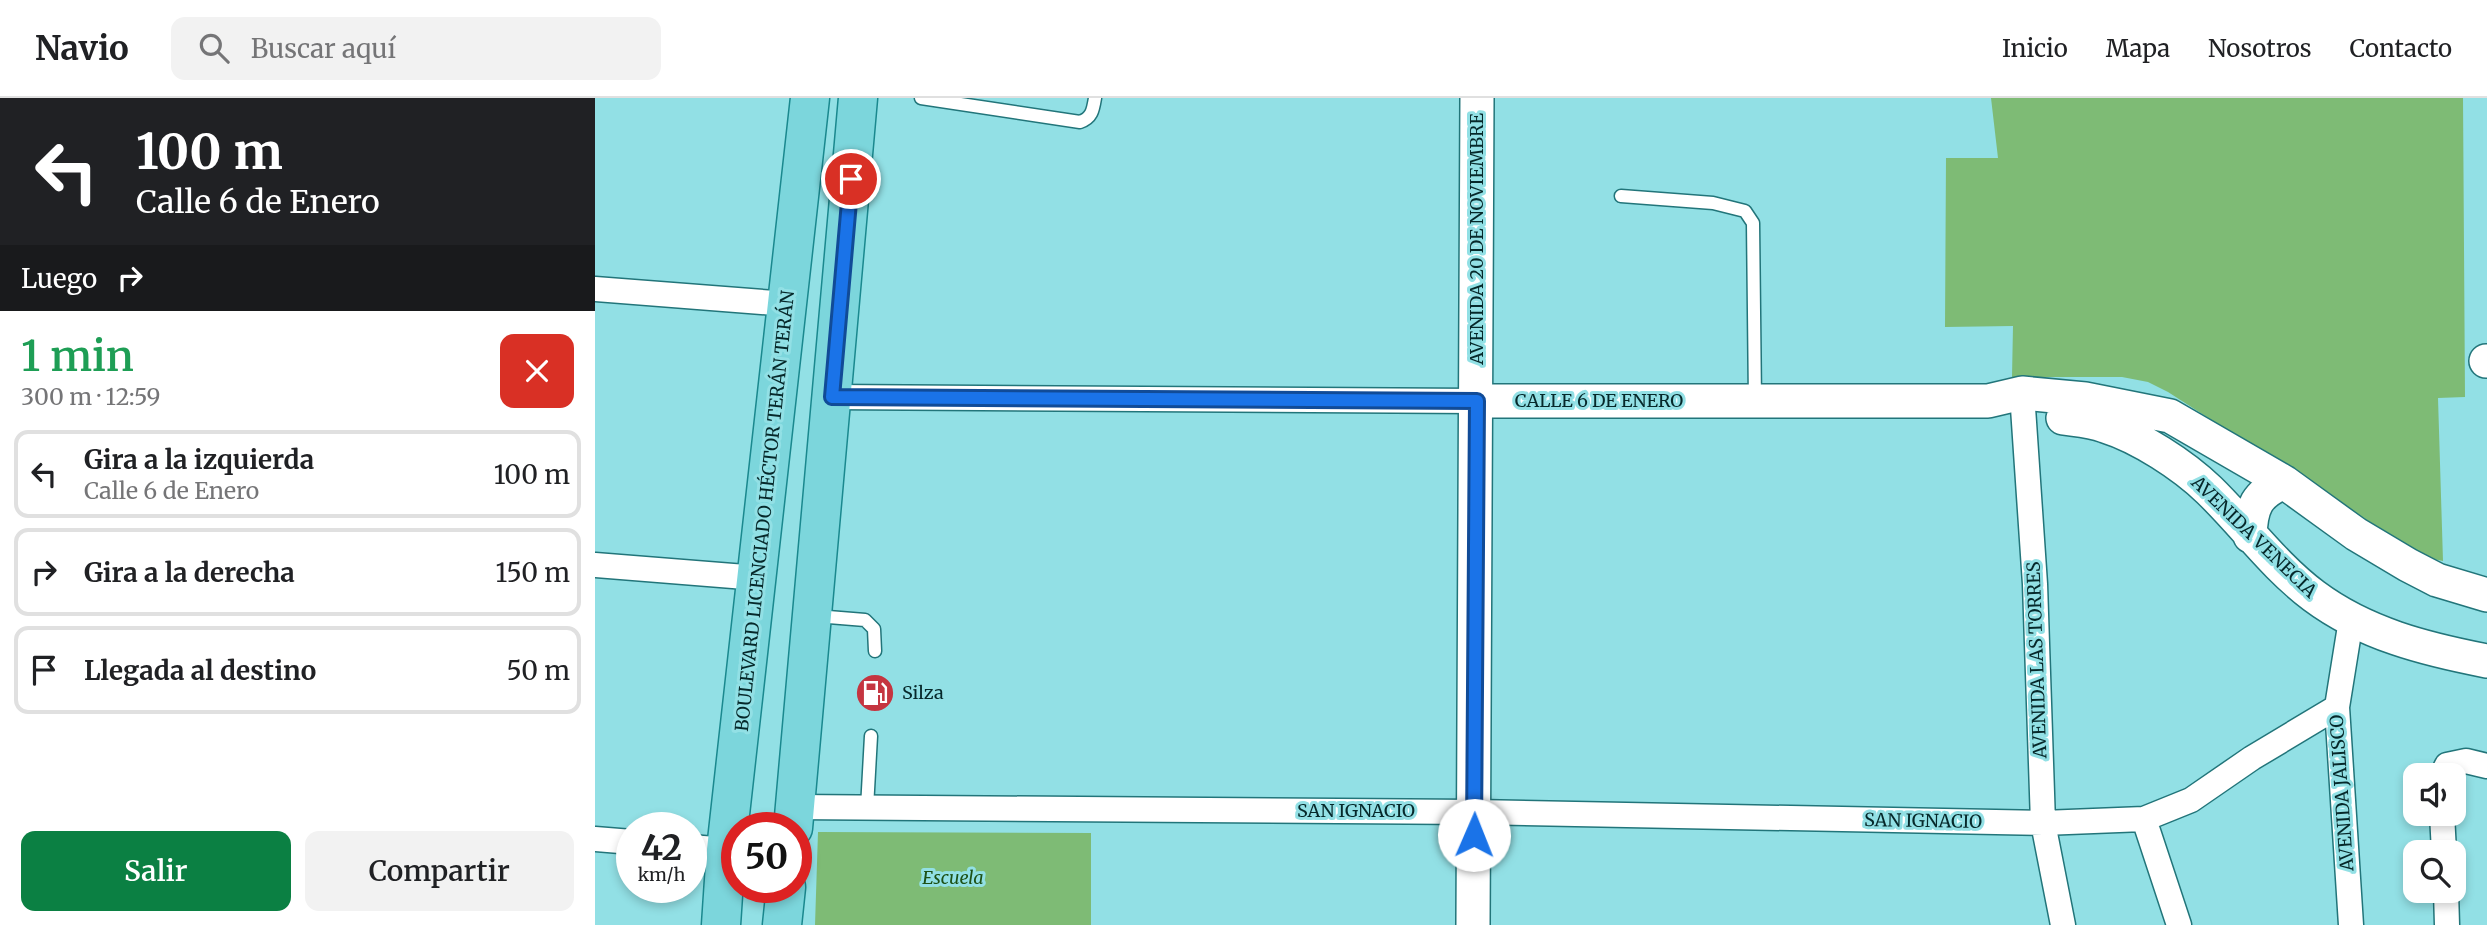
<!DOCTYPE html>
<html lang="es">
<meta charset="utf-8">
<style>
body{margin:0;font-family:Merriweather,serif;background:#f2f2f2;color:#202124;height:100vh;display:flex;flex-direction:column;font-size:26px;white-space:nowrap}
*{box-sizing:border-box;margin:0}
p{font-size:23px;color:#757577}
.icon{flex:none;width:38px;height:38px;fill:none;stroke:currentColor;stroke-width:2;stroke-linecap:round;stroke-linejoin:round}
.map{position:relative;flex:1;overflow:hidden}
.panel{display:flex;flex-direction:column;background:#fff;width:595px}
.panel>*{flex:none}
.guide{background:#202124;color:#fff;overflow:hidden}
.tools{position:absolute;left:1808px;top:665px;display:grid;gap:14px}
.tools a{display:grid;place-items:center;width:63px;height:63px;border-radius:14px;background:#fff;box-shadow:0 4px 10px #0003;font-size:35px}
.speed{position:absolute;left:21px;top:714px;display:flex;gap:14px;font-size:35px;font-weight:700;text-align:center}
.speed>*{display:grid;place-content:center;width:91px;height:91px;border-radius:50%;background:#fff;box-shadow:0 4px 10px #0003;line-height:1}
.speed small{font-size:18px;font-weight:400}
.speed .limit{border:10px solid #d22;background:#fff;color:#111}
.pin{position:absolute;display:grid;place-items:center;width:60px;height:60px;color:#fff;margin:-30px;border:4px solid #fff;border-radius:50%;box-shadow:0 2px 7px #0007}
.me{position:absolute;width:77px;margin:-38px;rotate:1deg;stroke-linejoin:round;filter:drop-shadow(0 0 5px #0008)}
.turn{display:flex;align-items:center;gap:24px;height:147px;padding:0 21px;font-size:32px}
.turn .icon{width:91px;height:91px;stroke-width:2.5}
.turn b{display:block;font-size:49px;line-height:60px}
.then{display:flex;align-items:center;height:66px;padding:0 21px;background:#0003;gap:14px;font-size:26px}
.round{display:grid;place-items:center;flex:none;width:74px;height:74px;border-radius:14px;background:#f2f2f2}
.headline{display:flex;align-items:center;justify-content:space-between;height:119px;padding:0 21px}
h1{font-size:42px;font-weight:600;line-height:52px;color:#1e9e55}
.cta{display:flex;gap:14px;margin-top:auto;padding:14px 21px}
.cta a{flex:1;height:80px;border-radius:14px;background:#0b8043;color:#fff;font-size:28px;font-weight:600;line-height:80px;text-align:center}
.cta a+a{background:#f2f2f2;color:#202124}
ul{padding:0;list-style:none}
li{display:flex;align-items:center;gap:21px;height:88px;margin:0 14px 10px;padding:0 7px;border:4px solid #e0e0e0;border-radius:14px}
li div{flex:1}
li b{display:block;font-size:26px}
li em{font-style:normal}
header{display:flex;align-items:center;gap:42px;box-sizing:border-box;height:98px;padding:0 35px;background:#fff;border-bottom:2px solid #e0e0e0}
header strong{font-size:33px}
nav{display:flex;gap:38px;margin-inline-start:auto;font-size:24px}
.search{width:490px;height:63px;background:#f2f2f2;display:flex;align-items:center;gap:18px;box-sizing:border-box;padding:0 24px;border-radius:14px;color:#757577;font-size:26px}
main{display:flex;flex:1;min-height:0}
.map>svg:first-child{display:block}
.green{fill:#7ebb75}
.lines{fill:none;stroke-linecap:round;stroke-linejoin:round}
.lane-casing{stroke:#22757a;stroke-width:15}
.street-casing{stroke:#22757a;stroke-width:27}
.secondary-casing{stroke:#22757a;stroke-width:36}
.primary-casing{stroke:#1a888e;stroke-width:41}
.lane{stroke:#fff;stroke-width:12}
.street{stroke:#fff;stroke-width:24}
.secondary{stroke:#fff;stroke-width:33}
.primary{stroke:#7cd6dc;stroke-width:38}
.route-casing{stroke:#114b97;stroke-width:18}
.route{stroke:#1a73e8;stroke-width:12}
.labels{text-anchor:middle;stroke-width:6;stroke-linejoin:round;paint-order:stroke}
.street-label{font-size:18px;fill:#06282a;stroke:#92e0e5}
.poi-label{font-size:18px;fill:#06282a;stroke:#92e0e5;text-anchor:start}
.park-label{font-size:18px;font-style:italic;fill:#1d5116;stroke:#92e0e5}
</style>
<header>
<strong>Navio</strong>
<div class="search"><svg class="icon" aria-label="search" viewBox="0 0 24 24"><circle cx="10" cy="10" r="6"/><path d="M15 15l6 6"/></svg>Buscar aquí</div>
<nav><a>Inicio</a><a>Mapa</a><a>Nosotros</a><a>Contacto</a></nav>
</header>
<main>
<section class="panel">
<div class="guide">
<div class="turn"><svg class="icon" aria-label="left" viewBox="0 0 24 24"><path d="M17 20v-9H6M10 6l-5 5 5 5"/></svg><div><b>100 m</b>Calle 6 de Enero</div></div>
<div class="then">Luego<svg class="icon" aria-label="right" viewBox="0 0 24 24"><path d="M7 20v-9h11M14 6l5 5-5 5"/></svg></div>
</div>
<div class="headline"><div><h1>1 min</h1><p>300 m · 12:59</p></div><a class="round" style="background:#d93025;color:#fff"><svg class="icon" aria-label="close" viewBox="0 0 24 24"><path d="M6 6l12 12M18 6L6 18"/></svg></a></div>
<ul>
<li><svg class="icon" aria-label="left" viewBox="0 0 24 24"><path d="M17 20v-9H6M10 6l-5 5 5 5"/></svg><div><b>Gira a la izquierda</b><p>Calle 6 de Enero</p></div><em>100 m</em></li>
<li><svg class="icon" aria-label="right" viewBox="0 0 24 24"><path d="M7 20v-9h11M14 6l5 5-5 5"/></svg><div><b>Gira a la derecha</b></div><em>150 m</em></li>
<li><svg class="icon" aria-label="arrive" viewBox="0 0 24 24"><path d="M6 21V4h12l-3 4 3 4H6"/></svg><div><b>Llegada al destino</b></div><em>50 m</em></li>
</ul>
<div class="cta"><a>Salir</a><a>Compartir</a></div>
</section>
<div class="map">
<svg width="1892" height="827" viewBox="0 0 1892 827">
<rect width="100%" height="100%" fill="#92e0e5"/>
<path class="green" d="M 1396,0 L 1868,0 L 1870,299 L 1843,300 L 1848,463 L 1833,460 L 1820,453 L 1573,294 L 1553,284 L 1527,279 L 1417,279 L 1418,228 L 1350,229 L 1351,60 L 1403,60 Z
M 223,734 L 496,735 L 496,827 L 220,827 Z"/>
<g class="lines">
<g class="lane-casing">
<path id="lane" d="M 326,0 L 485,24 C 497,20 498,12 500,0
M 1026,98 L 1118,105 L 1150,113 L 1158,125 L 1160,303
M 221,518 L 270,522 L 279,531 L 280,553
M 272,710 L 276,638"/>
</g>
<g class="street-casing">
<path id="street" d="M 0,191 L 193,206
M 1427,295 L 1440,486 L 1448,725 L 1468,827
M 237,299 L 882,303
M 0,467 L 163,480
M 1756,522 L 1742,609 L 1756,827
M 1847,677 L 1852,667 L 1871,663 L 1892,668
M 200,709 L 880,714 L 1448,725 L 1549,721 L 1596,702 L 1657,660 L 1742,609
M 1847,716 L 1849,754
M 1549,721 L 1584,827
M 0,741 L 37,744
M 96,749 L 131,752
M 1851,793 L 1852,827"/>
</g>
<g class="secondary-casing">
<path id="secondary" d="M 1891,263 L 1892,263
M 882,303 L 1393,303 L 1427,295 L 1490,301 L 1575,318 L 1689,384 L 1761,436 L 1813,467 L 1842,482 L 1892,497
M 1468,320 C 1482,322 1497,323 1510,328 C 1545,339 1588,367 1614,392 C 1650,427 1679,468 1719,498 C 1770,536 1830,551 1892,563
M 1655,438 C 1656,409 1661,396 1689,384
M 878,827 L 882,0"/>
</g>
<g class="primary-casing">
<path id="primary" d="M 198,730 L 263,0
M 126,827 L 131,752 L 215,0
M 187,827 L 191,789"/>
</g>
<use href="#lane" class="lane"/>
<use href="#street" class="street"/>
<use href="#secondary" class="secondary"/>
<use href="#primary" class="primary"/>
</g>
<g class="lines">
<g class="route-casing">
<path id="route" d="M 256,81 L 237,299 L 882,303 L 879,737"/>
</g>
<use href="#route" class="route"/>
</g>
<defs>
<g id="fuel-disc" transform="scale(2.0125)"><circle r="9.5" fill="#c53540" stroke="#92e0e5"/><path d="M-5.5-6h7V0h2V4h1.3V-2.5L3-4.5l.8-.8L6-3V5H2.5V1h-1V6h-7ZM-4.2-4.7v3.2H.2V-4.7Z" fill="#fff"/></g>
</defs>
<g fill-rule="evenodd">
<use href="#fuel-disc" x="280" y="595"/>
</g>
<g class="labels">
<g class="street-label">
<text transform="translate(882 141) rotate(-90)" y="6">AVENIDA 20 DE NOVIEMBRE</text>
<text x="1004" y="309">CALLE 6 DE ENERO</text>
<text transform="translate(170 413) rotate(-84)" y="6">BOULEVARD LICENCIADO HÉCTOR TERÁN TERÁN</text>
<text transform="translate(1659 439) rotate(44)" y="6">AVENIDA VENECIA</text>
<text transform="translate(1442 562) rotate(-92)" y="6">AVENIDA LAS TORRES</text>
<text transform="translate(1747 695) rotate(-94)" y="6">AVENIDA JALISCO</text>
<text x="761" y="719">SAN IGNACIO</text>
<text transform="translate(1328 723) rotate(1)" y="6">SAN IGNACIO</text>
</g>
<g class="poi-label">
<text x="307" y="601">Silza</text>
</g>
<g class="park-label">
<text x="358" y="786">Escuela</text>
</g>
</g>
</svg>
<div class="tools">
<a><svg class="icon" aria-label="sound" viewBox="0 0 24 24"><path d="M4 9h4l5-4v14l-5-4H4zM17 9q2 3 0 6"/></svg></a>
<a><svg class="icon" aria-label="search" viewBox="0 0 24 24"><circle cx="10" cy="10" r="6"/><path d="M15 15l6 6"/></svg></a>
</div>
<div class="speed"><div>42<small>km/h</small></div><div class="limit">50</div></div>
<div class="pin" style="left:256px;top:81px;background:#d93025"><svg class="icon" aria-label="arrive" viewBox="0 0 24 24"><path d="M6 21V4h12l-3 4 3 4H6"/></svg></div>
<svg class="me" style="left:879px;top:737px" viewBox="-20 -20 40 40"><circle r="19" fill="#fff"/><path d="M0-13L10 11 0 6-10 11z" fill="#1a73e8"/></svg>
</div>
</main>
